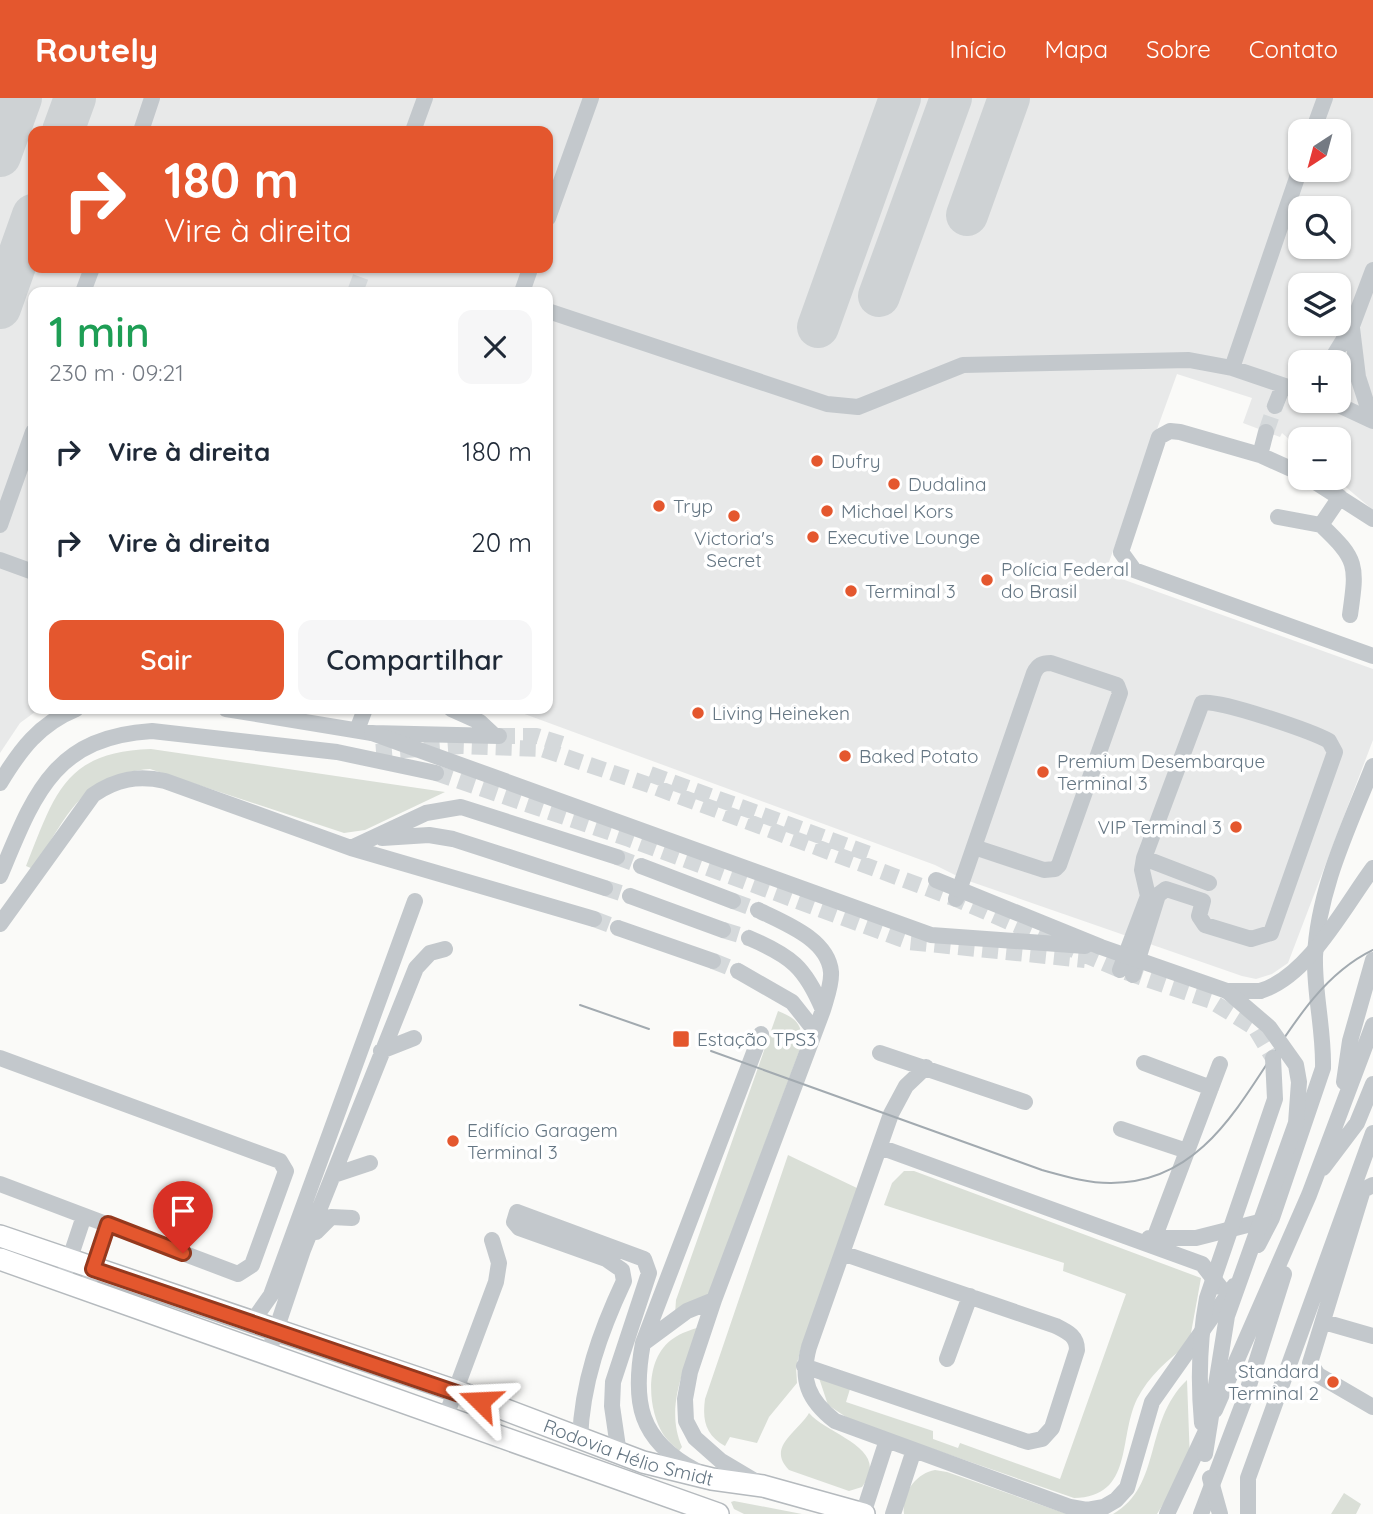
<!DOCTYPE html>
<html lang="pt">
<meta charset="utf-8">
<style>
body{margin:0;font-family:Quicksand,sans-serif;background:#f6f6f7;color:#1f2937;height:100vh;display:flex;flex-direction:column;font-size:26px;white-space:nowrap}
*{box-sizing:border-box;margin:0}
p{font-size:23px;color:#747a83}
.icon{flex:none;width:38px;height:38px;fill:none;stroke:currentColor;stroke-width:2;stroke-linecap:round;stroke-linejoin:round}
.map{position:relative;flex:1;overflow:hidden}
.panel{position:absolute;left:28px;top:189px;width:525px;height:427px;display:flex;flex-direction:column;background:#fff;border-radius:14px;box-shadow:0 2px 5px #0004}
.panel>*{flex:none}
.banner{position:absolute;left:28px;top:28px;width:525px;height:147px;border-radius:14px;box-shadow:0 2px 5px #0004;background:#e4572e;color:#fff;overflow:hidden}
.needle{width:46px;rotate:216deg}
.controls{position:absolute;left:1288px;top:21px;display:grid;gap:14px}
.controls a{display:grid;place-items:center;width:63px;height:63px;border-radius:14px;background:#fff;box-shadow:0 2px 5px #0004;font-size:35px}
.pin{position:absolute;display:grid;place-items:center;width:60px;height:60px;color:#fff;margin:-72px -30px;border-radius:50% 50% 50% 0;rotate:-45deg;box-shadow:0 0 7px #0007}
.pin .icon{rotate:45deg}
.me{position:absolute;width:77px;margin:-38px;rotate:291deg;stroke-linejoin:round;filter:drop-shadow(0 0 5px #0008)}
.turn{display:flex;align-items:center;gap:24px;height:147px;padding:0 21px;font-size:32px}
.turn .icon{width:91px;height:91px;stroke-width:2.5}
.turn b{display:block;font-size:49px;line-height:60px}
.round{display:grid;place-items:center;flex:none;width:74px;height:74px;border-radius:14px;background:#f6f6f7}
.overview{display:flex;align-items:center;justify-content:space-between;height:119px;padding:0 21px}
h1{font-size:42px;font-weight:600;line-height:52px;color:#1e9e55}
.action{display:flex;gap:14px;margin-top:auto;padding:14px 21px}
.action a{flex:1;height:80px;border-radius:14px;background:#e4572e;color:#fff;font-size:28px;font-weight:600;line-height:80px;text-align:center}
.action a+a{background:#f6f6f7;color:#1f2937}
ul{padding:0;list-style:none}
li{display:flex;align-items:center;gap:21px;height:91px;padding:0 21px}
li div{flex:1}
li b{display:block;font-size:26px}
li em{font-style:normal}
header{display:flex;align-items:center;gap:42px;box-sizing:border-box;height:98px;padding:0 35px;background:#e4572e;color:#fff}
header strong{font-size:33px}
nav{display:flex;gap:38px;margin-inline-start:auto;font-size:24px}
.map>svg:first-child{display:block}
.built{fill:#e8e9e9;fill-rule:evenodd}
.green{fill:#dadfd7}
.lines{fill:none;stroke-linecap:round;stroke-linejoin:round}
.taxiway{stroke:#ced2d4;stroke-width:42}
.minor-tunnel{stroke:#d5d9db;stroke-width:16;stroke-dasharray:16 8;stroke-linecap:butt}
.major-casing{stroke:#b5babe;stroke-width:24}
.minor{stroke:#c3c8cc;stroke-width:16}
.major{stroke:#fff;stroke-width:21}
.tram{stroke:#a2aab0;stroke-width:2}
.minor-bridge{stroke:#c3c8cc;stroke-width:16}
.route-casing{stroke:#94391e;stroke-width:18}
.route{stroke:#e4572e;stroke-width:12}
.poi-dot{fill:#e4572e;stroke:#fff;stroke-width:2.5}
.labels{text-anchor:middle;stroke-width:7;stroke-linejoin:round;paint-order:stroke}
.poi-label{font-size:19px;fill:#657683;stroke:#fff;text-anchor:start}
.street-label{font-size:19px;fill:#657683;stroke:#fff}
</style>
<header>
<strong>Routely</strong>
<nav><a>Início</a><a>Mapa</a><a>Sobre</a><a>Contato</a></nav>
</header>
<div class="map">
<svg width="1373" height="1416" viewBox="0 0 1373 1416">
<rect width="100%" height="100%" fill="#fafaf8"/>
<path class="built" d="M 0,0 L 1373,0 L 1373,412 L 1335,380 L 1339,380 L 1339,341 L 1300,341 L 1300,351 L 1282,335 L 1280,339 L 1243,325 L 1252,300 L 1177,276 L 1105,475 L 1373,571 L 1373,642 L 1288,865 L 1272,876 L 1256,881 L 1242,878 L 963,781 L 935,767 L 511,611 L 548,611 L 548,194 L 33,194 L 33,611 L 39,611 L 20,625 L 0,655 ZM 33,33 L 548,33 L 548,170 L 33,170 ZM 1300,33 L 1339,33 L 1339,72 L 1300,72 ZM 1300,110 L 1339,110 L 1339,149 L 1300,149 ZM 1300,187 L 1339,187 L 1339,226 L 1300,226 ZM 1300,264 L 1339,264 L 1339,303 L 1300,303 Z"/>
<path class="green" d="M 151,651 L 445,694 L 365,732 L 344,735 L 150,671 C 81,676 67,719 33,771 L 26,768 C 55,696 64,654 151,651 Z
M 778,913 C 799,921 804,929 800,951 L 708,1198 L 675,1216 L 676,1202 Z
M 788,1057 L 859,1091 L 801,1250 L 796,1269 L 797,1285 L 769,1319 L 757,1345 L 730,1339 L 725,1348 C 706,1337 702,1323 705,1301 Z
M 904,1073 L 914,1073 L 1201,1180 L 1189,1246 C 1168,1261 1149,1278 1137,1301 C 1118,1340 1134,1399 1074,1400 L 852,1323 L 828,1307 L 819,1280 L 850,1291 L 846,1304 L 933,1333 L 933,1341 L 958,1350 L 960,1345 L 1060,1381 L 1126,1196 L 1063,1173 L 1064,1165 L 884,1107 L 892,1085 Z
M 699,1229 C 686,1268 664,1308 682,1349 L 679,1353 C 674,1348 667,1342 663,1336 C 647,1310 644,1259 674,1240 C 681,1235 691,1232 699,1229 Z
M 1187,1282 L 1190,1363 L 1157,1416 L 1113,1416 C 1163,1387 1143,1324 1187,1282 Z
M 809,1315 C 829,1338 892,1350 862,1389 L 849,1393 L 789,1372 C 766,1349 798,1334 809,1315 Z
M 935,1372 L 947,1374 L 1067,1416 L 904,1416 C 901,1396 916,1375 935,1372 Z
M 1344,1395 L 1361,1406 L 1356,1416 L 1331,1416 Z
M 734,1403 L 802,1416 L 744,1416 L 734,1411 L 731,1404 Z"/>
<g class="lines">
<path class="taxiway" d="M 63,33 L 75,0
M 0,58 L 21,0
M 967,117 L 1009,0
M 879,198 L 951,0
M 0,210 L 33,117
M 818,229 L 900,0"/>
<path class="minor-tunnel" d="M 355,194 L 364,170
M 1266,334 L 1275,308
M 499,638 L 537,638 L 562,646
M 376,654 L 461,648 L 542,651 L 649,687 L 956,801 L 1120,872 L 1211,903 L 1255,930 L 1273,960
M 436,675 L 629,741 L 909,844 L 1085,862
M 650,676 L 875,758
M 617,759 L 641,768
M 605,790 L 630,798
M 733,803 L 758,812
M 594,821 L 618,830
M 723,832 L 749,840
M 713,863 L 738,873"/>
<g class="major-casing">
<g id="major">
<path id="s1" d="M 0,1138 L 456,1293 L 643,1364 L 712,1381 L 763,1388 L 864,1416"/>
<path d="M 0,1161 L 718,1416"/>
</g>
</g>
<path class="minor" d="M 141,33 L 152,0
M 413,33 L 425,0
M 1313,33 L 1325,0
M 548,120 L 591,0
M 83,194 L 92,170
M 522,194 L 530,171
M 548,213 L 827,306 L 858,309 L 963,267 L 1189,262 L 1232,270 L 1300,293
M 1352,230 L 1358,279 L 1372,322
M 1330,264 L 1352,228 L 1373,172
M 1232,270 L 1300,71
M 1330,303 L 1373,323
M 1275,308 L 1283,288
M 1266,334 L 1260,357 L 1300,375
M 1260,357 L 1180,334 L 1170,333 L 1159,339 L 1121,454 L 1134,472 L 1373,558
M 1309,380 L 1373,421
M 1340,399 L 1321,427 C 1358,462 1357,467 1350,517
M 1278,419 L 1321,427
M 0,427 L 33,334
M 0,462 L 33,474
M 226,611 L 372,635 L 499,638
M 451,611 L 480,624 L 495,638
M 357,632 L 365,611
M 0,685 C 20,652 39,626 76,611
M 382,740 L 429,737 L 453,741 L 605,790
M 351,750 L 426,715 L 461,709 L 617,759
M 1144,760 L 1209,785
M 641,768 L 733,803
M 0,778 C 34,697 53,639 152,633 L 337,654 L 436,675
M 630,798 L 723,832
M 956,801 L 1034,575 C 1038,567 1042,565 1051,565 L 1117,587 L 1120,595 L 1059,767 L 1055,771 L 1044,772 L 974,749
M 0,826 L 93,697 C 116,681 138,677 165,683 L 351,750 L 594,821
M 618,830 L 713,863
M 749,840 C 791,858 805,869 823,912
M 1120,872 L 1148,798 L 1142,772 L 1144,760 L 1202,605 C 1216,600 1313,634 1329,643 L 1335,654 L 1271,835 L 1251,841 L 1205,827 L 1199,818 L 1203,803 L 1166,791 L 1158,797 L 1133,877
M 738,873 L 792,904 L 815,933
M 1227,893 L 1260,893
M 381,953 L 414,940
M 880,955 L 1025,1004
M 0,960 L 280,1063 L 286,1073 L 252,1167 L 238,1176 L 0,1086
M 1144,965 L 1211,990
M 926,969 L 906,988 L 891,1016 L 809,1249 C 800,1282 808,1302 835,1323 L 1070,1409 L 1087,1412 L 1104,1409 L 1116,1402 L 1127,1390 L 1152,1304 L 1234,1188
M 1344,984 L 1350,943 L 1373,862
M 1121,1031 L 1187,1053
M 880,1049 L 1202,1166 L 1220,1189
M 1323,1070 L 1357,1025 L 1373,986
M 334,1077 L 370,1065
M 1373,1087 L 1363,1092 L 1310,1265 L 1318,1277 L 1373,1309
M 316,1134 L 331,1119 L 352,1120
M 1149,1140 L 1196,1140 L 1271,1121
M 1152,1146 L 1220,966
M 1258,1147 L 1272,1120 L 1323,970 C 1324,932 1314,896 1315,858 C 1318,791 1349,729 1373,668
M 66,1172 L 84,1118
M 90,1180 L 108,1126
M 252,1224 L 271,1197 L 415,803
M 1324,1224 L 1373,1238
M 645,1244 L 687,1213 L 714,1202
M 268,1256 L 303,1152 L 416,870 L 430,855 L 445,851
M 947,1261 L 970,1198
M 804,1268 L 1028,1344 L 1042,1341 L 1052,1330 L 1077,1252 C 1077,1238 1068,1234 1056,1228 L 842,1155
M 1215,1312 L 1309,1097 L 1373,927
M 446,1318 L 496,1184 L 499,1165 L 492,1142
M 580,1341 C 582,1285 600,1234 624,1183 L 622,1172 L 606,1161 L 519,1130 L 514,1124 L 517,1114 L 644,1161 L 649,1175 L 613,1284 L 612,1308 L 619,1356
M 695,1372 C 639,1342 632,1304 643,1245 L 761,936
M 758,1385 L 721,1363 L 695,1340 L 686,1323 L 685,1301 L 690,1274 L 714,1202 L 823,912 C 826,901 832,886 831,874 C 828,841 784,825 758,812
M 863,1416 L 887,1342
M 893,1416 L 914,1352
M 1167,1416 L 1206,1333
M 1201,1416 L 1245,1300 L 1284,1176
M 1248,1416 L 1248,1380 L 1373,1035"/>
<use href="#major" class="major"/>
<path class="tram" d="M 580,907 L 649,931
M 711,953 L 1042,1072 C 1064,1078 1087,1085 1110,1085 C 1248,1086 1263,905 1373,852"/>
<path class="minor-bridge" d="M 372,635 L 931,837 L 1085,848
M 936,782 L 1101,849 L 1227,893 L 1269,929 L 1296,967 L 1299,984 L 1296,1025 L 1227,1218 L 1205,1356
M 1260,893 C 1308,879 1344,809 1373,770
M 1202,1325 C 1198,1282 1199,1243 1207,1200 L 1275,1001 L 1273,960
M 1210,1380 L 1220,1416"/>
</g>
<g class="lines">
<g class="route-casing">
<path id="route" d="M 183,1155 L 108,1126 L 93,1171 L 480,1303"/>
</g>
<use href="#route" class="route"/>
</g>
<g class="poi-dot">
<circle cx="817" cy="363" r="7"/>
<circle cx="894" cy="386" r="7"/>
<circle cx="659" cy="408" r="7"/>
<circle cx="827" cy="413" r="7"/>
<circle cx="734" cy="418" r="7"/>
<circle cx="813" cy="439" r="7"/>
<circle cx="987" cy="482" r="7"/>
<circle cx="851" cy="493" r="7"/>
<circle cx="698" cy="615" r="7"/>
<circle cx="845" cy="658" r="7"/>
<circle cx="1043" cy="674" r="7"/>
<circle cx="1236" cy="729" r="7"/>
<rect x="672" y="932" width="18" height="18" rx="3.5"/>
<circle cx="453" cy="1043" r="7"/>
<circle cx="1333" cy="1284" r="7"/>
</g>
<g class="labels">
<g class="poi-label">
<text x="831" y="370">Dufry</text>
<text x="908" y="393">Dudalina</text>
<text x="673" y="415">Tryp</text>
<text x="841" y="420">Michael Kors</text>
<text x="827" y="446">Executive Lounge</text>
<text x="734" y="447" text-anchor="middle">Victoria's<tspan x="734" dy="22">Secret</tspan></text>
<text x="1001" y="478">Polícia Federal<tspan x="1001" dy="22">do Brasil</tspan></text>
<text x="865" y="500">Terminal 3</text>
<text x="712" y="622">Living Heineken</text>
<text x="859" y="665">Baked Potato</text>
<text x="1057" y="670">Premium Desembarque<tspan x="1057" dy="22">Terminal 3</tspan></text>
<text x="1222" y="736" text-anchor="end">VIP Terminal 3</text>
<text x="697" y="948">Estação TPS3</text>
<text x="467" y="1039">Edifício Garagem<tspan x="467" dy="22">Terminal 3</tspan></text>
<text x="1319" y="1280" text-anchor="end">Standard<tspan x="1319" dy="22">Terminal 2</tspan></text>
</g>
<g class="street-label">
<text dy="7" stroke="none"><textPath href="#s1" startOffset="665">Rodovia Hélio Smidt</textPath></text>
</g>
</g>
</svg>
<div class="controls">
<a><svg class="needle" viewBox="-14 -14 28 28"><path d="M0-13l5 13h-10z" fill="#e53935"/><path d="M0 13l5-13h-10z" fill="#747a83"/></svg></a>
<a><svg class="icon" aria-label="search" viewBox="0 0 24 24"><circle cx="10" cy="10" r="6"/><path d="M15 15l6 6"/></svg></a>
<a><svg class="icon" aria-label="layers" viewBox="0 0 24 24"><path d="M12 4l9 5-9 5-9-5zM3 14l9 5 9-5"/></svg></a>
<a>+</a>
<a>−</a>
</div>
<div class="pin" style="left:183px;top:1155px;background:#d93025"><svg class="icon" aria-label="arrive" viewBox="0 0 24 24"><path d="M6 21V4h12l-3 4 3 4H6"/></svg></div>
<svg class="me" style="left:480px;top:1303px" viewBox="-20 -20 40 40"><path d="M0-17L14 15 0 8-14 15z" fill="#e4572e" stroke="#fff" stroke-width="4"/></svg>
<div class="banner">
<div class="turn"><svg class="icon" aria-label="right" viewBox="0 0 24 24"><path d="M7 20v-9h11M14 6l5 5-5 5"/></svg><div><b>180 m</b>Vire à direita</div></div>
</div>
<section class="panel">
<div class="overview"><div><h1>1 min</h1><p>230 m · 09:21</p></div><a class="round"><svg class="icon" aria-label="close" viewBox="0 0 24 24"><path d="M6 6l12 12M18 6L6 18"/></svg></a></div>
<ul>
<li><svg class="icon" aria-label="right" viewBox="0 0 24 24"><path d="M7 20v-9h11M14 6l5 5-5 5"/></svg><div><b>Vire à direita</b></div><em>180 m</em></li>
<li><svg class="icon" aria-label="right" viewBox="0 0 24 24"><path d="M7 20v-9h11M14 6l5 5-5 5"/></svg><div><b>Vire à direita</b></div><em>20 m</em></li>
</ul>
<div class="action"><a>Sair</a><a>Compartilhar</a></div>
</section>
</div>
